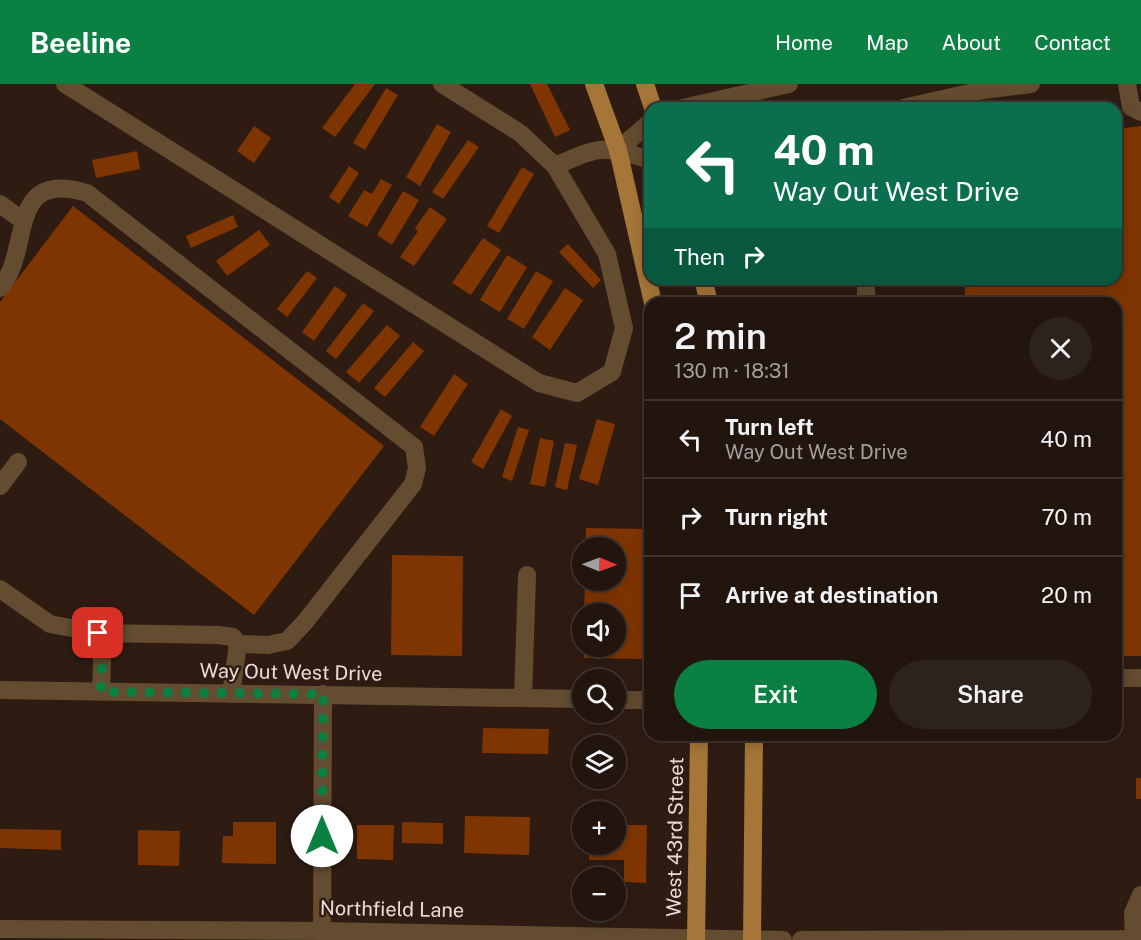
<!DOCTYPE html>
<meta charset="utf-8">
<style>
body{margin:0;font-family:"Public Sans",sans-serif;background:#2e221c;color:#f1f3f6;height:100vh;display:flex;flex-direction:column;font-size:22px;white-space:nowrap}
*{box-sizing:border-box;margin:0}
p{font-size:20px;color:#a29f9e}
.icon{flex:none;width:33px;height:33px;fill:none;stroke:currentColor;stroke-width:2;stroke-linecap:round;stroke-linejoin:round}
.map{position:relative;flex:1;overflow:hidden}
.details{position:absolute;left:644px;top:213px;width:478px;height:444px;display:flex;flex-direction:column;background:#22150e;border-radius:18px;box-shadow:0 3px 15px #0003,0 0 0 2px #3f342e}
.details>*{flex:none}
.banner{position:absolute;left:644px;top:18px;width:478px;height:183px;border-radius:18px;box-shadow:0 3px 15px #0003,0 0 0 2px #3f342e;background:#0b6e4f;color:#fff;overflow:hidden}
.needle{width:39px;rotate:91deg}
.controls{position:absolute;left:572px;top:453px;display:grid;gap:12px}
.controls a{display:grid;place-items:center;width:54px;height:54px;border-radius:50%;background:#22150e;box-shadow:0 3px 15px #0003,0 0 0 2px #3f342e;font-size:30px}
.pin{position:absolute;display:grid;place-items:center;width:51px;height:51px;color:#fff;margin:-26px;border-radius:12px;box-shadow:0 3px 9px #0006}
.me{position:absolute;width:66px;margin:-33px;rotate:0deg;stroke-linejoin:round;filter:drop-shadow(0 0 4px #0008)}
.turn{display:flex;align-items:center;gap:21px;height:126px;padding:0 30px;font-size:27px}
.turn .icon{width:78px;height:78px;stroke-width:2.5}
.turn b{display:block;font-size:42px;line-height:51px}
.then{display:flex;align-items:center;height:57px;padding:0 30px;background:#0003;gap:12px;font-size:22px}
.round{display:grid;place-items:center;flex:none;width:63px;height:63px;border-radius:32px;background:#2e221c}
.headline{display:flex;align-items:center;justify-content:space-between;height:102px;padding:0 30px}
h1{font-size:36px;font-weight:600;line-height:45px}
.cta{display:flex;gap:12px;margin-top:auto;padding:12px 30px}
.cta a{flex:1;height:69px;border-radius:36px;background:#0b8043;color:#fff;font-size:24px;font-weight:600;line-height:69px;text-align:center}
.cta a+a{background:#2e221c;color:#f1f3f6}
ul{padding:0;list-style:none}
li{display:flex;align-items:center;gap:18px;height:78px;padding:0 30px;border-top:2px solid #3f342e}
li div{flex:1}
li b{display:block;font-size:22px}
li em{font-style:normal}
header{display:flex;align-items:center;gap:36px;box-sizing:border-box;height:84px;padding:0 30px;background:#0b8043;color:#fff}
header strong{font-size:28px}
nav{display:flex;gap:33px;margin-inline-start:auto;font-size:21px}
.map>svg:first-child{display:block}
.building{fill:#7f3501}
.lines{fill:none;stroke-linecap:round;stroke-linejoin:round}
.minor{stroke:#634c30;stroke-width:18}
.major{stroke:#a57637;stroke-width:18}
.route{stroke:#0b8043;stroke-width:10;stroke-dasharray:0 18}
.labels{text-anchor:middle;stroke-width:5;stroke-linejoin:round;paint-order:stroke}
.street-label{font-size:20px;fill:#e9dcd6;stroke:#2e1c13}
</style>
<header>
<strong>Beeline</strong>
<nav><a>Home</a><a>Map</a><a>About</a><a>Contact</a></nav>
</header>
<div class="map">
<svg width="1141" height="856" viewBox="0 0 1141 856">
<rect width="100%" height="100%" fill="#2e1c13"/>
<path class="building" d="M 355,0 L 375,0 L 335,53 L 322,44 Z
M 530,0 L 547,0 L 570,46 L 555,53 Z
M 386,4 L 398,11 L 365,66 L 353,59 Z
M 437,40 L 451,48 L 420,102 L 406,93 Z
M 254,42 L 271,54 L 254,79 L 237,67 Z
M 1141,42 L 1141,572 L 1116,572 L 1116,219 L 965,219 L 965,195 L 1116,195 L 1116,45 Z
M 468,56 L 479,63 L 443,115 L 432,108 Z
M 137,67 L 140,85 L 96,94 L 92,76 Z
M 349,82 L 359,89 L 339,120 L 329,113 Z
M 522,83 L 534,90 L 499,149 L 487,142 Z
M 381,95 L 392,101 L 367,143 L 348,132 L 364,106 L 372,110 Z
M 403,107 L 419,116 L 392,161 L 377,151 Z
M 73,122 L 384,362 L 254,531 L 0,335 L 0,218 Z
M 430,123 L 447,135 L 414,182 L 400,173 L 418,147 L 415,144 Z
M 233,131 L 238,143 L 191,164 L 186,152 Z
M 259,146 L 270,161 L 227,192 L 216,177 Z
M 483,154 L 501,166 L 471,211 L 452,199 Z
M 568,160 L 601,196 L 593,204 L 559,168 Z
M 507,171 L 527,183 L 500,228 L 480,216 Z
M 307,187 L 317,194 L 287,233 L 277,225 Z
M 536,187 L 553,197 L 524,245 L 507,235 Z
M 335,202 L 347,211 L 314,257 L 302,248 Z
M 565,204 L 583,216 L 550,266 L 532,253 Z
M 363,219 L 374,227 L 336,275 L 326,267 Z
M 387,241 L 400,252 L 359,299 L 346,288 Z
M 413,258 L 424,267 L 385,313 L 374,304 Z
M 454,290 L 468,300 L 434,352 L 420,343 Z
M 501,325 L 512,332 L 483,385 L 471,378 Z
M 597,335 L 615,340 L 598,401 L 579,395 Z
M 518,343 L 529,346 L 512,397 L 502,393 Z
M 540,354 L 554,357 L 545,403 L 530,400 Z
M 565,359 L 577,361 L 567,406 L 555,403 Z
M 586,444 L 646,445 L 644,575 L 584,574 L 584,562 L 615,562 L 615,530 L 584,530 L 585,496 L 615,496 L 615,464 L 585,464 Z
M 392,471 L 463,472 L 462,572 L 391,571 Z
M 483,644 L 549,645 L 548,670 L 482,669 Z
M 1136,694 L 1141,694 L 1141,715 L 1136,715 Z
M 465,732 L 530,733 L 529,771 L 464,769 Z
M 233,738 L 276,738 L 276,780 L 222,779 L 223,752 L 233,752 Z
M 402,738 L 443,739 L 443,760 L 402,759 Z
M 357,741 L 394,741 L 393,776 L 357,775 Z
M 615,741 L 647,741 L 646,799 L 624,798 L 624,776 L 589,776 L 589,760 L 615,760 Z
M 0,745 L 61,746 L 61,766 L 0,764 Z
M 138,746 L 180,747 L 179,782 L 138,781 Z"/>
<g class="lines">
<path class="minor" d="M 65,0 L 539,299 L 577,309 L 612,288 L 624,244 L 607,170 L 555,82 C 599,63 602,60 650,76
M 442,0 L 520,49 L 555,82
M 1127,0 L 1131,23 L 1141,28
M 683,24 L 789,0
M 903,24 L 983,6 L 1031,0
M 618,66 L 650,38
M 0,120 L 22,136
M 0,204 C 33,167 5,84 87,109 L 414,363 L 417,384 L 413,400 L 305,538 L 287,557 L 268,561 L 238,560 L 231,610
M 866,219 L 866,195
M 0,402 L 18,378
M 0,505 L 50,540 L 98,549 L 102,577 L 101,608
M 98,549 L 218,551 L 233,553 L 238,560
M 1116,594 L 1141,594
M 0,606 L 582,615
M 523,614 L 527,491
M 615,616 L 650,616
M 0,845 L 322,847 L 783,856
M 322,856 L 323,610
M 801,856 L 1134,855
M 1134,856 L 1133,829 L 1141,811"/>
<path class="major" d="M 594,0 L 618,66 L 653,219
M 645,0 L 653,24
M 703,195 L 709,219
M 696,856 L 699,651
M 752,856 L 754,651"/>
</g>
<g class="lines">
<path class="route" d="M 98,549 L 102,578 L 101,608 L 323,610 L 322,752"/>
</g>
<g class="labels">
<g class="street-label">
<text transform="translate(291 588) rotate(1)" y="7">Way Out West Drive</text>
<text transform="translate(675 753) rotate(-89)" y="7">West 43rd Street</text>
<text transform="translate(392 825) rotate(1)" y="7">Northfield Lane</text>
</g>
</g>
</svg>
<div class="controls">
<a><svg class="needle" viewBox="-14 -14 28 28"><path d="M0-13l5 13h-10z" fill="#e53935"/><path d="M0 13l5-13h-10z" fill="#a29f9e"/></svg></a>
<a><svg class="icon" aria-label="sound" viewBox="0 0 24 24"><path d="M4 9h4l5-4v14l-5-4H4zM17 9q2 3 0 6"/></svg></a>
<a><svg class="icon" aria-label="search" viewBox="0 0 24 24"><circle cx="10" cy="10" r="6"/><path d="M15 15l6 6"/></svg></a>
<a><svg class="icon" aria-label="layers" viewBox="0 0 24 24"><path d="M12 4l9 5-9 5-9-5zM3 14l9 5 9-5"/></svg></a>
<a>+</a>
<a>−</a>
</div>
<div class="pin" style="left:98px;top:549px;background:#d93025"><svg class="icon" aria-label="arrive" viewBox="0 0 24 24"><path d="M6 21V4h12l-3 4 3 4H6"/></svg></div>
<svg class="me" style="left:322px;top:752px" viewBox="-20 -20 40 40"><circle r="19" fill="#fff"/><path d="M0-13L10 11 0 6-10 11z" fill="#0b8043"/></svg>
<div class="banner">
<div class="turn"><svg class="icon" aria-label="left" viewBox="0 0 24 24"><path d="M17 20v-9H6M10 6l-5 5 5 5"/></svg><div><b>40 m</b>Way Out West Drive</div></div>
<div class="then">Then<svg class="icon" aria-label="right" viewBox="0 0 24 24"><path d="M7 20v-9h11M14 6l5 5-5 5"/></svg></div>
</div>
<section class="details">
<div class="headline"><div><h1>2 min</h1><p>130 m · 18:31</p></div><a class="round"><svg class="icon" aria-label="close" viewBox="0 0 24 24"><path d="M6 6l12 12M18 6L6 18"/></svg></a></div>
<ul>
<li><svg class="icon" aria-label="left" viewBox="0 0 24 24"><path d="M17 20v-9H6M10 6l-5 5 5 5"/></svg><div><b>Turn left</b><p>Way Out West Drive</p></div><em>40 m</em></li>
<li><svg class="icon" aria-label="right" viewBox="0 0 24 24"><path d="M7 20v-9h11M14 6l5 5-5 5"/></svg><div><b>Turn right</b></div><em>70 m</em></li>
<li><svg class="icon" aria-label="arrive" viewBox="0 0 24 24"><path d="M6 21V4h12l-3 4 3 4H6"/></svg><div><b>Arrive at destination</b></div><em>20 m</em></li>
</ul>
<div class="cta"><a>Exit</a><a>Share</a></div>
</section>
</div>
